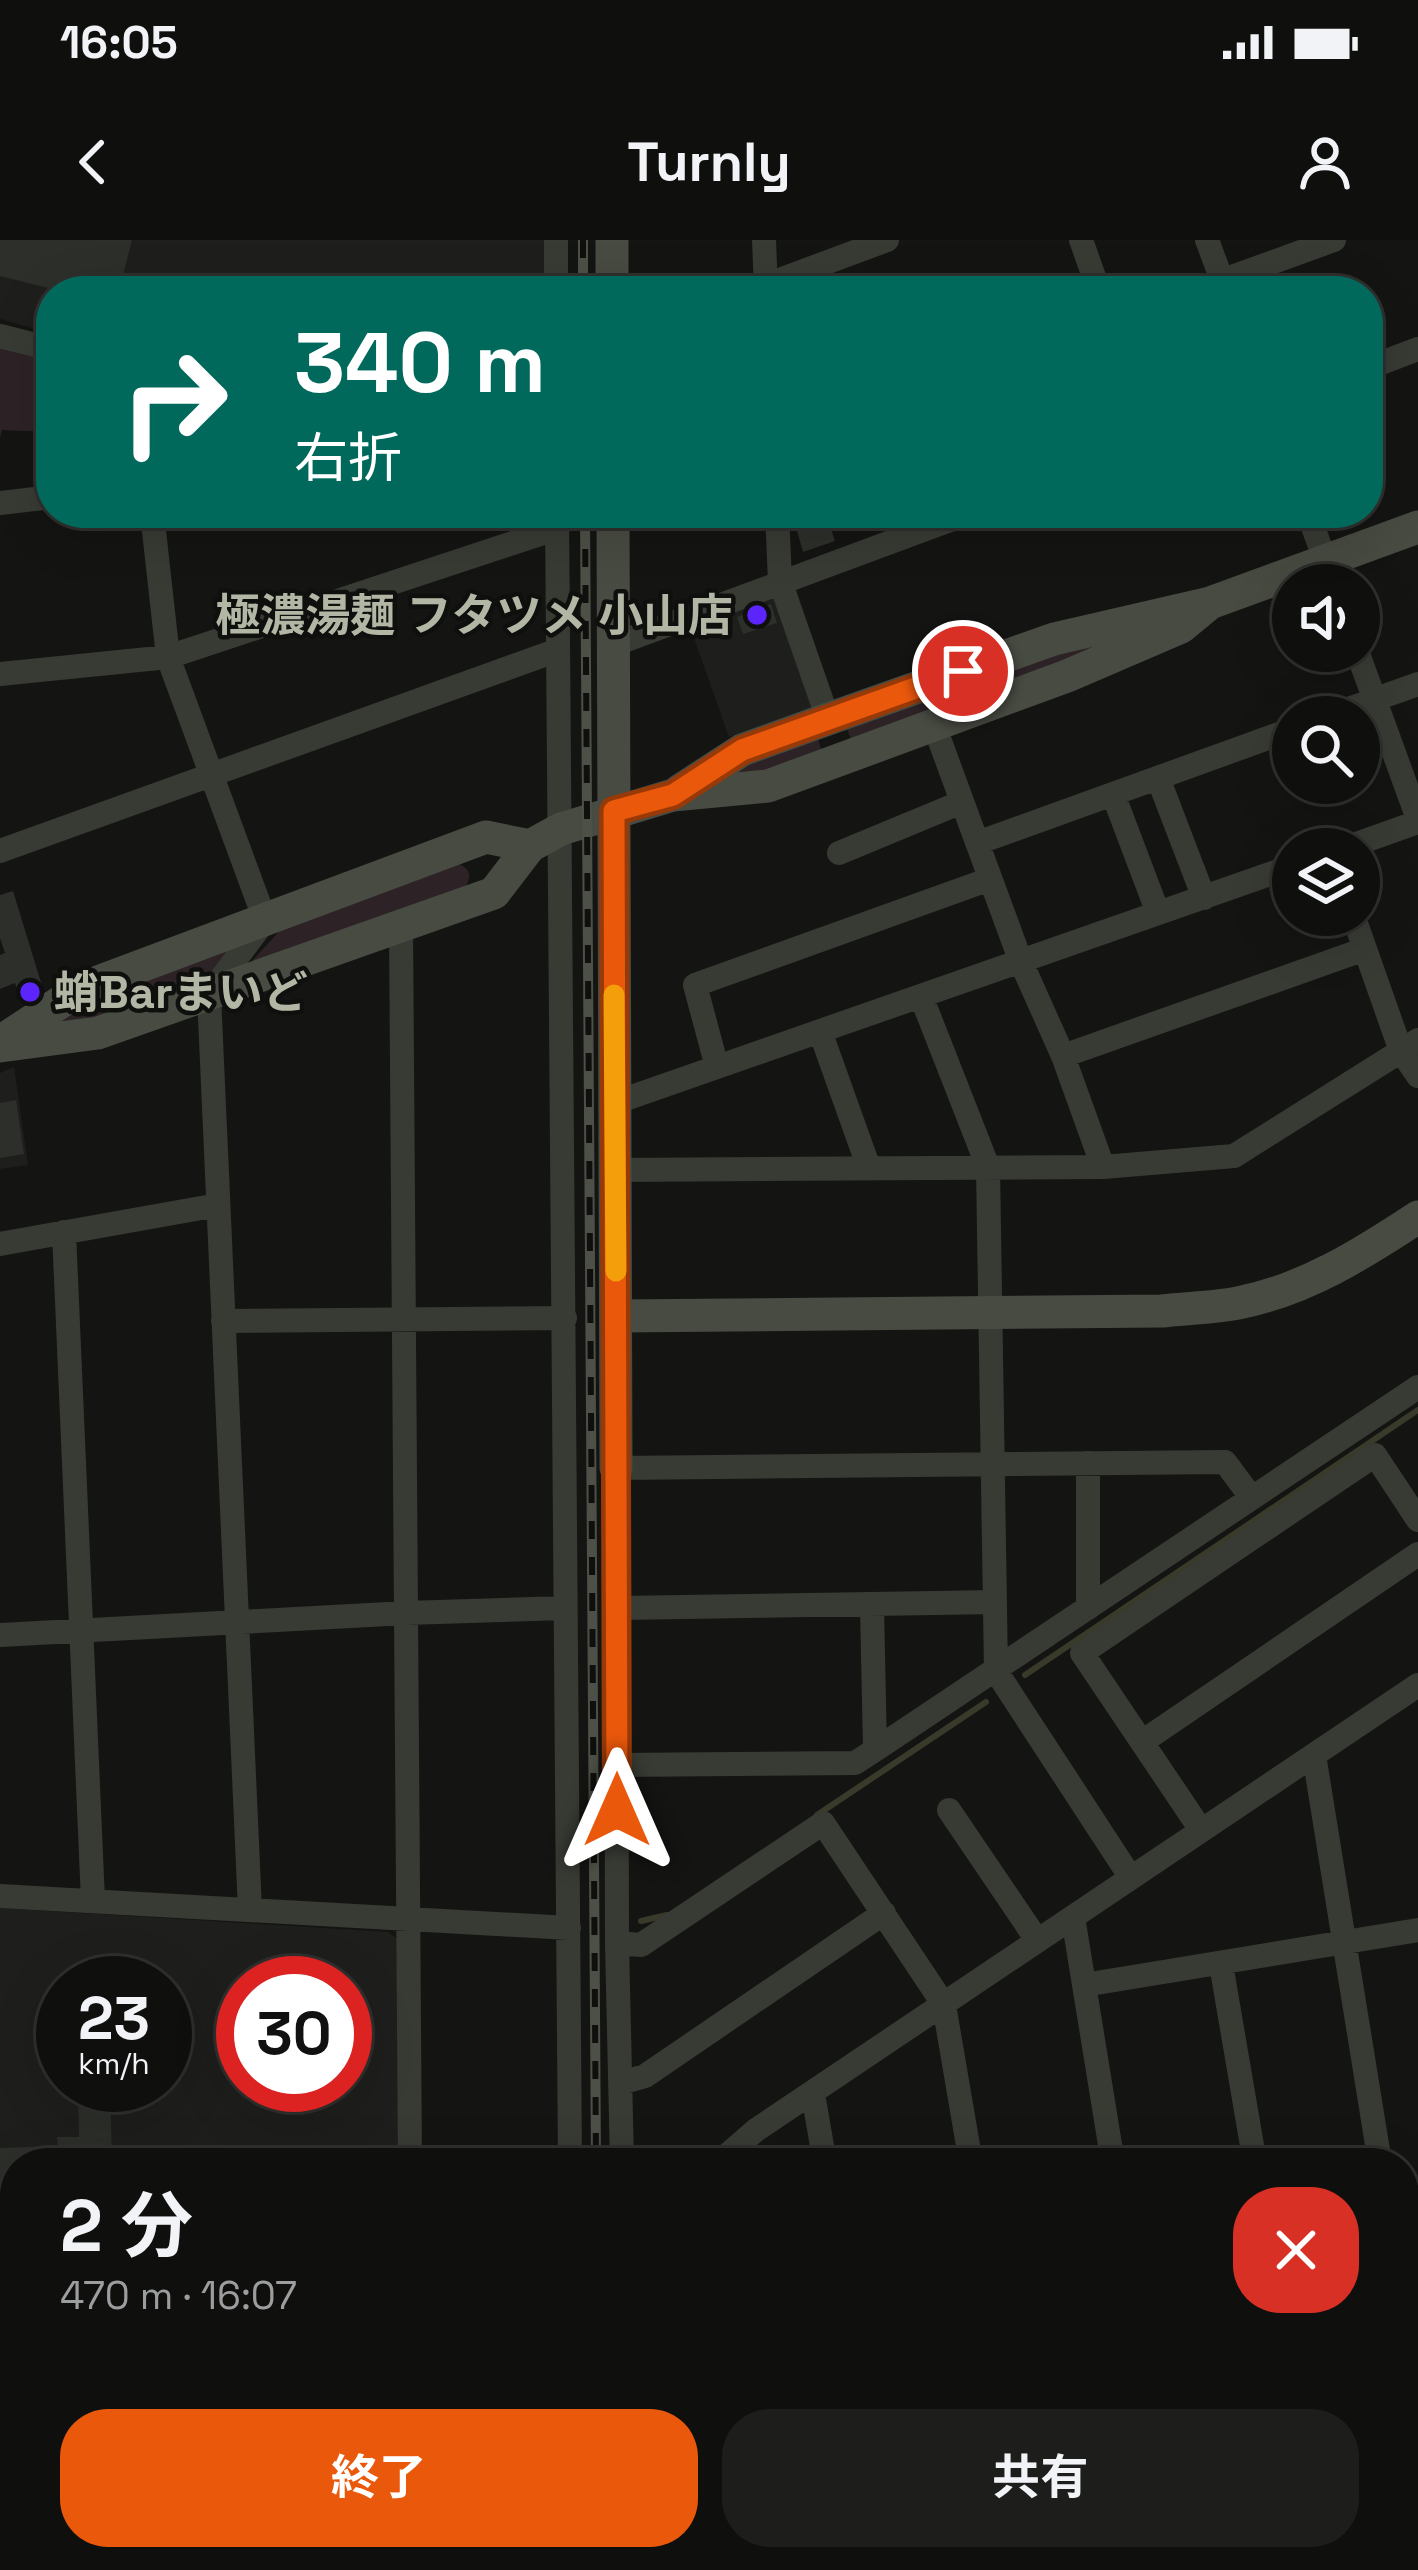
<!DOCTYPE html>
<html lang="ja">
<meta charset="utf-8">
<style>
body{margin:0;font-family:"Space Grotesk","Noto Sans JP",sans-serif;background:#1d1e1c;color:#f1f3f6;height:100vh;display:flex;flex-direction:column;font-size:45px;white-space:nowrap}
*{box-sizing:border-box;margin:0}
p{font-size:39px;color:#9b9d9e}
.icon{flex:none;width:66px;height:66px;fill:none;stroke:currentColor;stroke-width:2;stroke-linecap:round;stroke-linejoin:round}
.map{position:relative;flex:1;overflow:hidden}
.side{position:absolute;left:0px;top:1908px;width:1419px;height:423px;display:flex;flex-direction:column;background:#0f100e;border-radius:48px 48px 0 0;box-shadow:0 12px 48px #0002,0 0 0 3px #2f302e}
.side>*{flex:none}
.top-card{position:absolute;left:36px;top:36px;width:1347px;height:252px;border-radius:48px;box-shadow:0 12px 48px #0002,0 0 0 3px #2f302e;background:#00695c;color:#fff;overflow:hidden}
.controls{position:absolute;left:1272px;top:324px;display:grid;gap:24px}
.controls a{display:grid;place-items:center;width:108px;height:108px;border-radius:50%;background:#0f100e;box-shadow:0 12px 48px #0002,0 0 0 3px #2f302e;font-size:60px}
.speed{position:absolute;left:36px;top:1716px;display:flex;gap:24px;font-size:60px;font-weight:700;text-align:center}
.speed>*{display:grid;place-content:center;width:156px;height:156px;border-radius:50%;background:#0f100e;box-shadow:0 12px 48px #0002,0 0 0 3px #2f302e;line-height:1}
.speed small{font-size:30px;font-weight:400}
.speed .limit{border:18px solid #d22;background:#fff;color:#111}
.pin{position:absolute;display:grid;place-items:center;width:102px;height:102px;color:#fff;margin:-51px;border:6px solid #fff;border-radius:50%;box-shadow:0 3px 12px #0007}
.me{position:absolute;width:132px;margin:-66px;rotate:0deg;stroke-linejoin:round;filter:drop-shadow(0 0 9px #0008)}
.turn{display:flex;align-items:center;gap:42px;height:252px;padding:0 60px;font-size:54px}
.turn .icon{width:156px;height:156px;stroke-width:2.5}
.turn b{display:block;font-size:84px;line-height:102px}
.round{display:grid;place-items:center;flex:none;width:126px;height:126px;border-radius:48px;background:#1d1e1c}
.headline{display:flex;align-items:center;justify-content:space-between;height:204px;padding:0 60px}
h1{font-size:72px;font-weight:700;line-height:90px}
.button{display:flex;gap:24px;margin-top:auto;padding:24px 60px}
.button a{flex:1;height:138px;border-radius:48px;background:#ea580c;color:#fff;font-size:48px;font-weight:700;line-height:138px;text-align:center}
.button a+a{background:#1d1e1c;color:#f1f3f6}
.status{display:flex;justify-content:space-between;align-items:center;height:84px;padding:0 60px;background:#0f100e;direction:ltr}
.status svg{height:33px;fill:currentColor}
header{display:flex;justify-content:space-between;align-items:center;height:156px;padding:0 60px;background:#0f100e;font-size:54px;font-weight:700}
.map>svg:first-child{display:block}
.built{fill:#1e1f1c;fill-rule:evenodd}
.green{fill:#2d2326}
.water{fill:#393a29}
.lines{fill:none;stroke-linecap:round;stroke-linejoin:round}
.stream{stroke:#393a29;stroke-width:6}
.building{fill:#2d2f2b}
.street{stroke:#383b34;stroke-width:24}
.secondary{stroke:#484b42;stroke-width:33}
.rail-casing{stroke:#4d5047;stroke-width:10}
.rail{stroke:#0f100e;stroke-width:6;stroke-dasharray:18;stroke-linecap:butt}
.route-casing{stroke:#983908;stroke-width:30}
.route{stroke:#ea580c;stroke-width:21}
.slow{stroke:#f59e0b;stroke-width:21}
.poi-dot{fill:#5c25fb;stroke:#0f100e;stroke-width:4.5}
.labels{text-anchor:middle;stroke-width:9;stroke-linejoin:round;paint-order:stroke}
.poi-label{font-size:45px;font-weight:bold;fill:#b1b7a4;stroke:#0f100e;text-anchor:end}
</style>
<div class="status"><b>16:05</b><svg viewBox="0 0 49 12"><path d="M0 12V9h3v3zM5 12V6h3v6zM10 12V3h3v9zM15 12V0h3v12zM26 1h20v11H26zM47 4h2v5h-2z"/></svg></div>
<header><svg class="icon" aria-label="back" viewBox="0 0 24 24"><path d="M15 5l-7 7 7 7"/></svg>Turnly<svg class="icon" aria-label="person" viewBox="0 0 24 24"><circle cx="12" cy="8" r="4"/><path d="M4 21q1-7 8-7t8 7"/></svg></header>
<div class="map">
<svg width="1418" height="2330" viewBox="0 0 1418 2330">
<rect width="100%" height="100%" fill="#141513"/>
<path class="built" d="M 0,0 L 545,0 L 546,51 L 51,51 L 51,93 L 0,79 Z
M 777,355 L 818,460 L 806,474 L 729,497 L 689,384 Z
M 14,827 L 28,925 L 0,929 L 0,833 Z
M 0,1668 L 388,1692 L 400,1701 L 401,1923 L 15,1923 L 15,2114 L 0,2114 ZM 63,1743 L 165,1743 L 165,1845 L 63,1845 ZM 243,1743 L 345,1743 L 345,1845 L 243,1845 Z
M 1418,1988 L 1418,2270 L 1404,2273 L 1404,1990 Z
M 898,2316 L 1203,2316 L 1124,2330 L 901,2330 Z"/>
<path class="green" d="M 0,101 L 51,114 L 51,192 L 2,190 L 0,198 Z
M 1134,399 L 852,502 L 847,489 L 1061,404 Z
M 815,490 L 825,521 L 733,542 L 732,526 Z
M 453,621 C 466,627 474,631 466,646 L 251,722 L 286,684 Z
M 244,698 L 205,745 L 87,785 L 60,784 L 58,777 L 80,762 Z"/>
<path class="water" d="M 0,2005 L 15,2005 L 15,2100 L 13,2037 L 0,2037 Z"/>
<g class="lines">
<path class="stream" d="M 1025,1435 L 1418,1170
M 817,1575 L 986,1462
M 641,1681 L 667,1675"/>
</g>
<path class="building" d="M 0,0 L 132,0 L 119,51 L 60,51 L 0,36 Z
M 828,281 L 835,301 L 803,312 L 797,291 Z
M 771,364 L 777,383 L 743,394 L 737,377 Z
M 13,651 L 43,749 L 21,762 L 15,743 L 0,749 L 0,715 L 5,713 L 0,698 L 0,655 Z
M 16,860 L 24,914 L 0,918 L 0,863 Z
M 78,1845 L 110,1845 L 112,1923 L 15,1923 L 15,1943 L 0,1943 L 0,1908 L 58,1906 L 57,1897 L 79,1897 Z"/>
<g class="lines">
<path class="street" d="M 556,0 L 556,51
M 764,0 L 766,51
M 1081,0 L 1099,51
M 1207,0 L 1226,51
M 766,45 L 887,0
M 1193,51 L 1334,0
M 0,96 L 51,109
M 1368,128 L 1418,109
M 0,263 L 51,257
M 152,273 L 168,417 L 265,680 L 209,755 L 250,1670
M 557,273 L 570,1923
M 777,273 L 780,341 L 828,479
M 1308,273 L 1334,345
M 613,405 L 969,273
M 1357,411 L 1418,579
M 0,434 L 168,417 L 558,288
M 1326,477 L 1418,444
M 934,485 L 1021,722 L 1063,816 L 1103,927
M 1158,538 L 1204,658
M 1113,554 L 1158,673
M 977,603 L 1293,489
M 1342,609 L 1418,582
M 0,611 L 558,410
M 839,613 L 962,562
M 401,687 L 410,1923
M 921,756 L 988,927 L 996,1431 L 1131,1638
M 820,791 L 869,928
M 1418,800 L 1401,811 L 1418,836
M 1063,816 L 1365,709
M 717,827 L 695,745 L 990,639
M 614,863 L 1293,626
M 615,930 L 1103,927 L 1234,916 L 1401,811 L 1353,675
M 64,992 L 93,1661
M 0,1004 L 218,965
M 223,1081 L 565,1078
M 1088,1223 L 1088,1368
M 617,1368 L 995,1362
M 0,1395 L 406,1373 L 565,1368
M 1142,1502 L 1418,1314
M 875,1510 L 1418,1147
M 1314,1515 L 1380,1923
M 616,1525 L 855,1523 L 875,1510 L 872,1366
M 949,1570 L 1037,1700
M 1201,1590 L 1082,1413 L 1375,1215 L 1418,1280
M 0,1656 L 569,1688
M 1073,1677 L 1113,1923
M 617,1703 L 641,1705 L 823,1583 L 944,1765 L 971,1923
M 1221,1724 L 1255,1923
M 1084,1745 L 1418,1690
M 621,1843 L 645,1836 L 884,1673
M 813,1854 L 825,1923
M 622,1923 L 617,1703 L 616,1228 L 1225,1222 L 1251,1257
M 718,1923 L 756,1890 L 1418,1445
M 1404,1979 L 1418,1977
M 0,2123 L 15,2122
M 1404,2286 L 1418,2283
M 0,2314 L 15,2304
M 140,2316 L 147,2330
M 383,2316 L 383,2330
M 575,2316 L 576,2330
M 625,2316 L 625,2330
M 750,2316 L 752,2330
M 891,2316 L 893,2330
M 1316,2316 L 1318,2330
M 314,2330 L 328,2316
M 1213,2330 L 1275,2316"/>
<path class="secondary" d="M 612,0 L 612,51
M 613,273 L 616,1228
M 679,551 L 742,510 L 828,479 L 1054,399 L 1210,363 L 1418,287
M 0,802 L 82,748 L 486,597 L 530,606
M 0,806 L 98,793 L 494,653 L 530,606 L 561,589 L 673,555 L 768,546 L 1067,436 L 1181,387 L 1210,363
M 616,1076 L 1162,1071 C 1187,1068 1213,1068 1238,1063 C 1305,1050 1362,1014 1418,977"/>
<g class="rail-casing">
<path id="rail" d="M 583,0 L 583,51
M 585,273 L 596,1923
M 598,2316 L 599,2330"/>
</g>
<use href="#rail" class="rail"/>
</g>
<g class="lines">
<g class="route-casing">
<path id="route" d="M 617,1570 L 614,571 L 673,555 L 742,510 L 963,431"/>
</g>
<use href="#route" class="route"/>
<path class="slow" d="M 614,755 L 616,1031"/>
</g>
<g class="poi-dot">
<circle cx="757" cy="375" r="12"/>
<circle cx="30" cy="752" r="12"/>
</g>
<g class="labels">
<g class="poi-label">
<text x="733" y="391">極濃湯麺 フタツメ 小山店</text>
<text x="54" y="768" text-anchor="start">蛸Barまいど</text>
</g>
</g>
</svg>
<div class="controls">
<a><svg class="icon" aria-label="sound" viewBox="0 0 24 24"><path d="M4 9h4l5-4v14l-5-4H4zM17 9q2 3 0 6"/></svg></a>
<a><svg class="icon" aria-label="search" viewBox="0 0 24 24"><circle cx="10" cy="10" r="6"/><path d="M15 15l6 6"/></svg></a>
<a><svg class="icon" aria-label="layers" viewBox="0 0 24 24"><path d="M12 4l9 5-9 5-9-5zM3 14l9 5 9-5"/></svg></a>
</div>
<div class="speed"><div>23<small>km/h</small></div><div class="limit">30</div></div>
<div class="pin" style="left:963px;top:431px;background:#d93025"><svg class="icon" aria-label="arrive" viewBox="0 0 24 24"><path d="M6 21V4h12l-3 4 3 4H6"/></svg></div>
<svg class="me" style="left:617px;top:1570px" viewBox="-20 -20 40 40"><path d="M0-17L14 15 0 8-14 15z" fill="#ea580c" stroke="#fff" stroke-width="4"/></svg>
<div class="top-card">
<div class="turn"><svg class="icon" aria-label="right" viewBox="0 0 24 24"><path d="M7 20v-9h11M14 6l5 5-5 5"/></svg><div><b>340 m</b>右折</div></div>
</div>
<section class="side">
<div class="headline"><div><h1>2 分</h1><p>470 m · 16:07</p></div><a class="round" style="background:#d93025;color:#fff"><svg class="icon" aria-label="close" viewBox="0 0 24 24"><path d="M6 6l12 12M18 6L6 18"/></svg></a></div>
<div class="button"><a>終了</a><a>共有</a></div>
</section>
</div>
